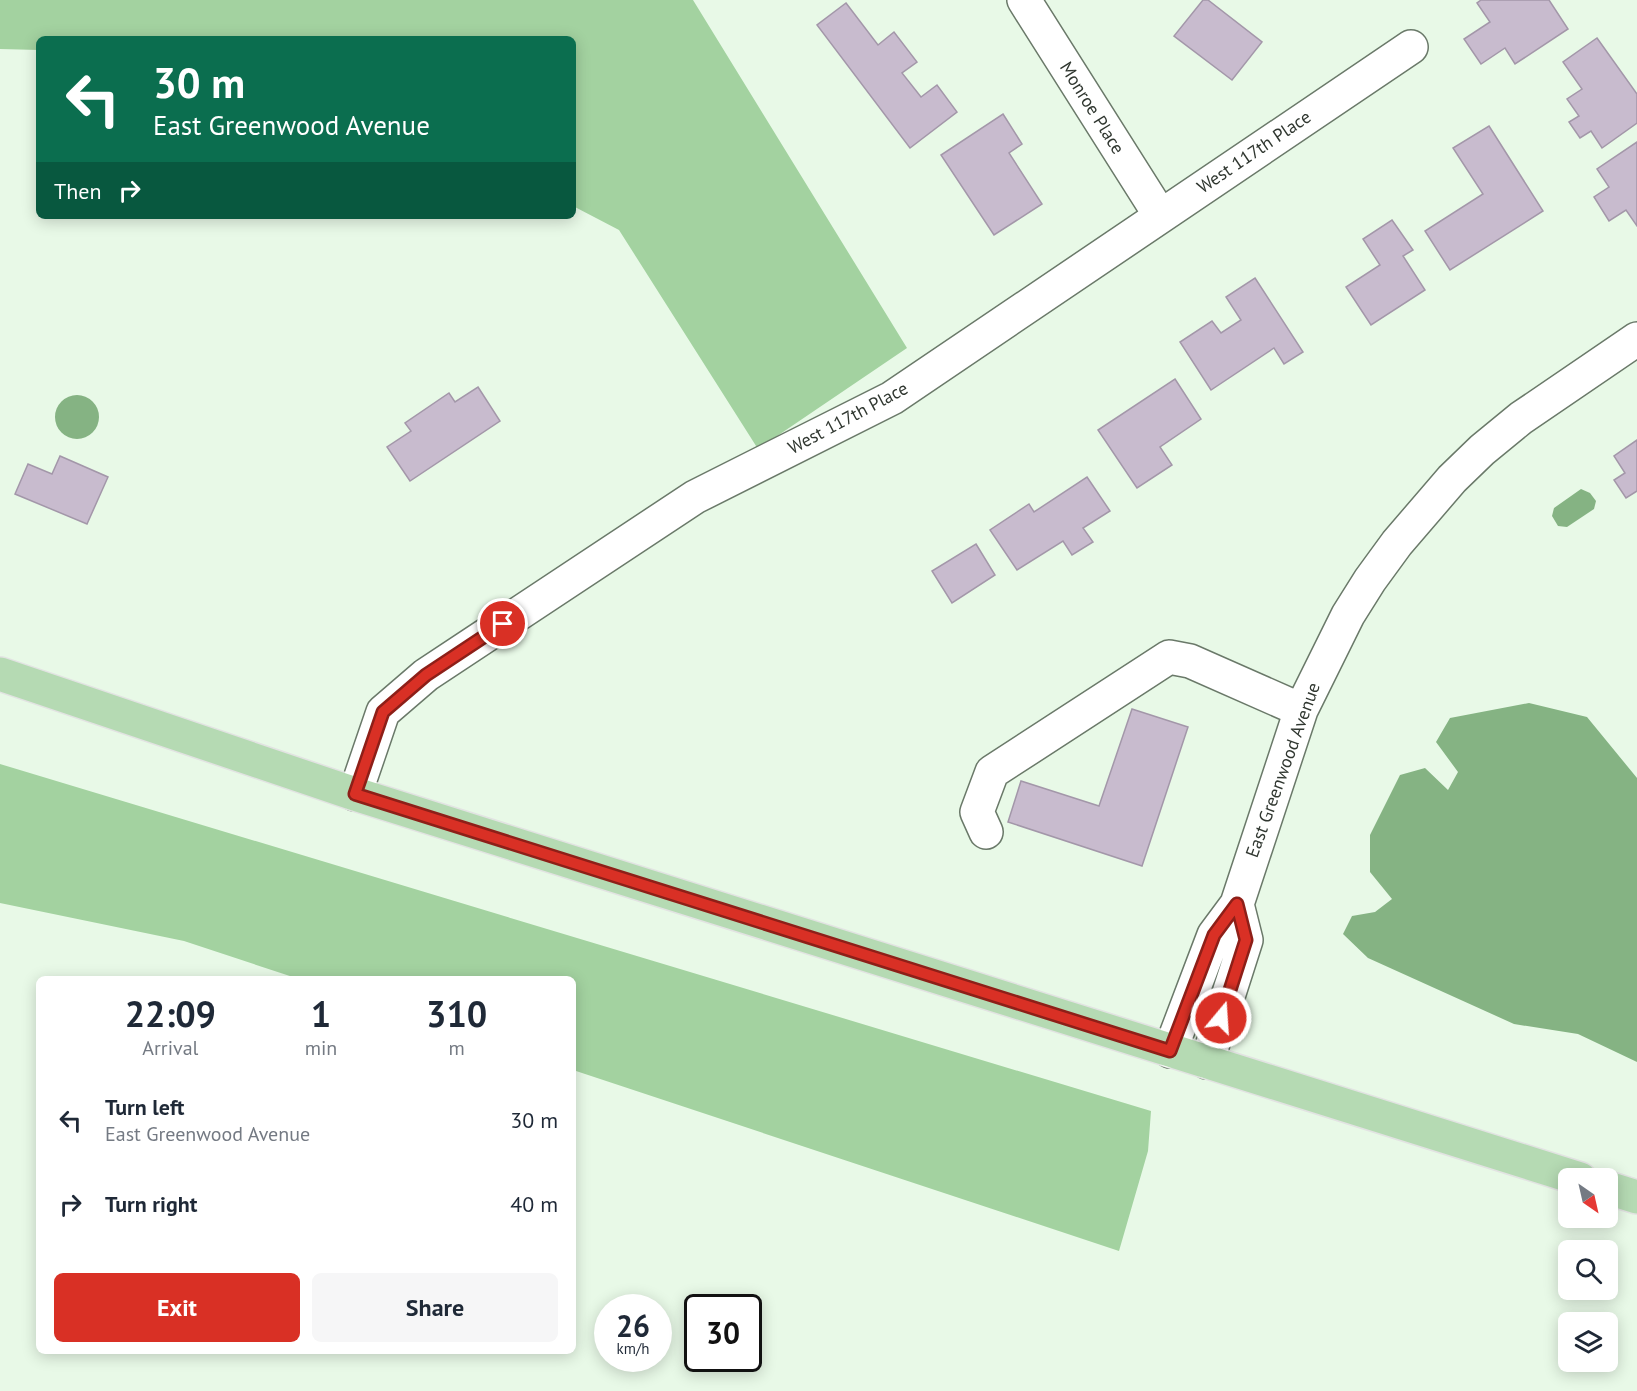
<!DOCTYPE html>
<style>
body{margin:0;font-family:"PT Sans",sans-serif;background:#f6f6f7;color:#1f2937;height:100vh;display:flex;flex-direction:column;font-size:22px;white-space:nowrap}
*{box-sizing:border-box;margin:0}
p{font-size:20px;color:#747a83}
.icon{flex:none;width:33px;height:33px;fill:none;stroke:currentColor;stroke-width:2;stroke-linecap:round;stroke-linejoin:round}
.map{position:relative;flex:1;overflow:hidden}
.side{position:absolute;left:36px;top:976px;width:540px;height:378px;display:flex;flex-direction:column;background:#fff;border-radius:9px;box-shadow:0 3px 15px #0003}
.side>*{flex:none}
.hud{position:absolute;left:36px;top:36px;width:540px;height:183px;border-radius:9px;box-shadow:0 3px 15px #0003;background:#0b6e4f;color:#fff;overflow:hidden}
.needle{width:39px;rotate:146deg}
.controls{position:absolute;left:1558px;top:1168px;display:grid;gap:12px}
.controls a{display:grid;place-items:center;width:60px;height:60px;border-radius:9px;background:#fff;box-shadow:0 3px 15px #0003;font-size:30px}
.speed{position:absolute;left:594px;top:1294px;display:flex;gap:12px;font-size:30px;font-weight:700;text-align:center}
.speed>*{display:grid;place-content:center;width:78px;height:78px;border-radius:50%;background:#fff;box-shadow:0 3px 15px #0003;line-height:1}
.speed small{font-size:15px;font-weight:400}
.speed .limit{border:3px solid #111;border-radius:9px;background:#fff;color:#111}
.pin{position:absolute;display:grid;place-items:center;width:51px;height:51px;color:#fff;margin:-26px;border:3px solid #fff;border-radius:50%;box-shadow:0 2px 6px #0007}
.me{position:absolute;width:66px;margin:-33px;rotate:18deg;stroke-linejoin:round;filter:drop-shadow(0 0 4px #0008)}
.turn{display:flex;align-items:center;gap:21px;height:126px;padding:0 18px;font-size:27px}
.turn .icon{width:78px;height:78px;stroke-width:2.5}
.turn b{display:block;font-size:42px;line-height:51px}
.then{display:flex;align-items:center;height:57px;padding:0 18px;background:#0003;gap:12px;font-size:22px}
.eta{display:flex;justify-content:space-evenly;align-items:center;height:102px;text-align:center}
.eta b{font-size:36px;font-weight:700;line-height:42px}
.primary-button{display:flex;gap:12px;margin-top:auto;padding:12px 18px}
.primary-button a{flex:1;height:69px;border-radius:9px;background:#d93025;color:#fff;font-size:24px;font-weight:700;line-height:69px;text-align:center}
.primary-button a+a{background:#f6f6f7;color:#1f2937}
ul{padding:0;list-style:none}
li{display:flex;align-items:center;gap:18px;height:84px;padding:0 18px}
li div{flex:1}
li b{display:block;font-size:22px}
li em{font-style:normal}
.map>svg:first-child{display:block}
.forest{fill:#a3d2a0}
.water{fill:#85b383}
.building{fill:#c8bbce;stroke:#a397a9;stroke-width:1.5}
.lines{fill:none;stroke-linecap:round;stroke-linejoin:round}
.minor-casing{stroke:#6a7969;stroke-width:36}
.major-casing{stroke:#e2e3e2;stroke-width:36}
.minor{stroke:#fff;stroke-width:33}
.major{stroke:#b5dab3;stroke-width:33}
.route-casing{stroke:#8d1f18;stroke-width:15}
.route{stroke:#d93025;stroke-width:10}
.labels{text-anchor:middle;stroke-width:5;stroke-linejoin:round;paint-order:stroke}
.street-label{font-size:18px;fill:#303730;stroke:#fff}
</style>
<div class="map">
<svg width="1637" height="1391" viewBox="0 0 1637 1391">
<rect width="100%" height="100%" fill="#e8f9e7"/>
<path class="forest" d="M 0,0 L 693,0 L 907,348 L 758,449 L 619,230 L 573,206 L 573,39 L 39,39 L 39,50 L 0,49 Z
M 0,764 L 1151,1111 L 1148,1151 L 1119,1251 L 573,1070 L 573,980 L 299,979 L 184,941 L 0,903 Z"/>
<path class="water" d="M55 417a22 22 0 1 1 44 0a22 22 0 1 1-44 0Z
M 1581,489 L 1590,493 L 1596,501 L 1594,509 L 1567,527 L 1558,526 L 1552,516 L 1554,508 Z
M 1529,703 L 1587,717 L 1637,778 L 1637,1062 L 1578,1034 L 1514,1024 L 1368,958 L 1343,934 L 1352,916 L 1375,912 L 1392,899 L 1370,872 L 1370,835 L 1400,775 L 1425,768 L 1448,790 L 1458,772 L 1436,742 L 1450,718 Z"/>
<path class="building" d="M 1203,0 L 1208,0 L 1262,42 L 1232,80 L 1174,36 Z
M 1481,0 L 1549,0 L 1568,29 L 1515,64 L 1505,48 L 1481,64 L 1464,39 L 1490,22 L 1477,3 Z
M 846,3 L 878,45 L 894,32 L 917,62 L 902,73 L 921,97 L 937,85 L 957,112 L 910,148 L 817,25 Z
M 1597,38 L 1637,94 L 1637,123 L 1602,148 L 1591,131 L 1580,138 L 1569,122 L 1579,116 L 1567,99 L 1582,89 L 1563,62 Z
M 1003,114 L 1022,144 L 1009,153 L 1042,204 L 994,235 L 941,155 Z
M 1489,126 L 1543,211 L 1450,270 L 1425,231 L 1483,194 L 1453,148 Z
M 1637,142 L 1637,226 L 1626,210 L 1609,221 L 1594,197 L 1609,187 L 1597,169 Z
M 1392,220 L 1413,250 L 1403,256 L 1425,290 L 1371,325 L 1346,287 L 1380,265 L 1363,239 Z
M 1255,278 L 1303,352 L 1284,364 L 1274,348 L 1211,390 L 1180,342 L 1212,321 L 1221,333 L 1241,320 L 1226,297 Z
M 1175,379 L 1201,419 L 1160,447 L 1172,465 L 1137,488 L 1098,430 Z
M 478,387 L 500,421 L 410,481 L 387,447 L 411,431 L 405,423 L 449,393 L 455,402 Z
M 1637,440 L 1637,491 L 1626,498 L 1614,480 L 1625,473 L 1614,456 Z
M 60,456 L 108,477 L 87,524 L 15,494 L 28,464 L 52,474 Z
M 1087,477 L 1110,511 L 1083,528 L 1093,542 L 1072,555 L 1063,541 L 1017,570 L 990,530 L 1029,504 L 1034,512 Z
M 976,544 L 995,575 L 952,603 L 932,571 Z
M 1132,709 L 1188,727 L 1142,866 L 1008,822 L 1021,781 L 1099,806 Z"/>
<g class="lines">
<g class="minor-casing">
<path id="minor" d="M 1024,0 L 1160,215
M 355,794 L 383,712 L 426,675 L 695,497 L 892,398 L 1411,47
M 986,832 L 977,812 L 992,772 L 1169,657 L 1190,661 L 1301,710
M 1170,1051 L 1214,935 L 1237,904 L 1301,710 L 1348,615 L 1370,580 L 1397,543 L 1452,479 L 1482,450 L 1521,418 L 1637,339
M 1207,1062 L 1246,940 L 1237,904"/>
</g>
<g class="major-casing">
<path id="major" d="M 0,674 L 355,794 L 1580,1179
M 1608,1188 L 1637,1197"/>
</g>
<use href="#minor" class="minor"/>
<use href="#major" class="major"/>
</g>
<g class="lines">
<g class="route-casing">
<path id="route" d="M 503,624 L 426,675 L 383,712 L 355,794 L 1170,1051 L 1214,935 L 1237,904 L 1246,940 L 1221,1018"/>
</g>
<use href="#route" class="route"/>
</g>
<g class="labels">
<g class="street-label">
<text transform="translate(1092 108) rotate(58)" y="6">Monroe Place</text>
<text transform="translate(1254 152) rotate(-34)" y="6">West 117th Place</text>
<text transform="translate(848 418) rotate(-28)" y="6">West 117th Place</text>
<text transform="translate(1283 770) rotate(-70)" y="6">East Greenwood Avenue</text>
</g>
</g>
</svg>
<div class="controls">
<a><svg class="needle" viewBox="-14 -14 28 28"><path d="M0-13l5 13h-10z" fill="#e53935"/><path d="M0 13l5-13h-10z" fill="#747a83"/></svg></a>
<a><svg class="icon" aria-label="search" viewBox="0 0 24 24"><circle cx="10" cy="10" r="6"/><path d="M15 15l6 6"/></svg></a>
<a><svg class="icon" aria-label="layers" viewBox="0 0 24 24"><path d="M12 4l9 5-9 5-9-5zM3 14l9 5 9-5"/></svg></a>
</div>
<div class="speed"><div>26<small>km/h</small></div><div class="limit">30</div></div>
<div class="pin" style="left:503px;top:624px;background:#d93025"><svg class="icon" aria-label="arrive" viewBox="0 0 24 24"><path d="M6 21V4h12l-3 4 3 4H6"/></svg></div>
<svg class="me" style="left:1221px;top:1018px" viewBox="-20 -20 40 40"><circle r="17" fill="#d93025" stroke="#fff" stroke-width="3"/><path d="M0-11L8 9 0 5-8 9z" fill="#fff"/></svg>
<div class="hud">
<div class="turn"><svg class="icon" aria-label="left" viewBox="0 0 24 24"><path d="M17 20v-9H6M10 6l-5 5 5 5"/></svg><div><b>30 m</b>East Greenwood Avenue</div></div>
<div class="then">Then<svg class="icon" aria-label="right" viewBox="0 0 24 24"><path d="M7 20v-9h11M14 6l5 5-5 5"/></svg></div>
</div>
<section class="side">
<div class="eta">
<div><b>22:09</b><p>Arrival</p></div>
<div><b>1</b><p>min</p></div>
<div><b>310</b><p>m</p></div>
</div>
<ul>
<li><svg class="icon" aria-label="left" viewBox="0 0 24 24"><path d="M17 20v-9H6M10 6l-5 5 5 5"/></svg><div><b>Turn left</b><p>East Greenwood Avenue</p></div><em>30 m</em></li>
<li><svg class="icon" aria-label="right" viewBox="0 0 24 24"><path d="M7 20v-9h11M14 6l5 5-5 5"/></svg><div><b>Turn right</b></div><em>40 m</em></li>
</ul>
<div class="primary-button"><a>Exit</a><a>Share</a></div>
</section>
</div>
